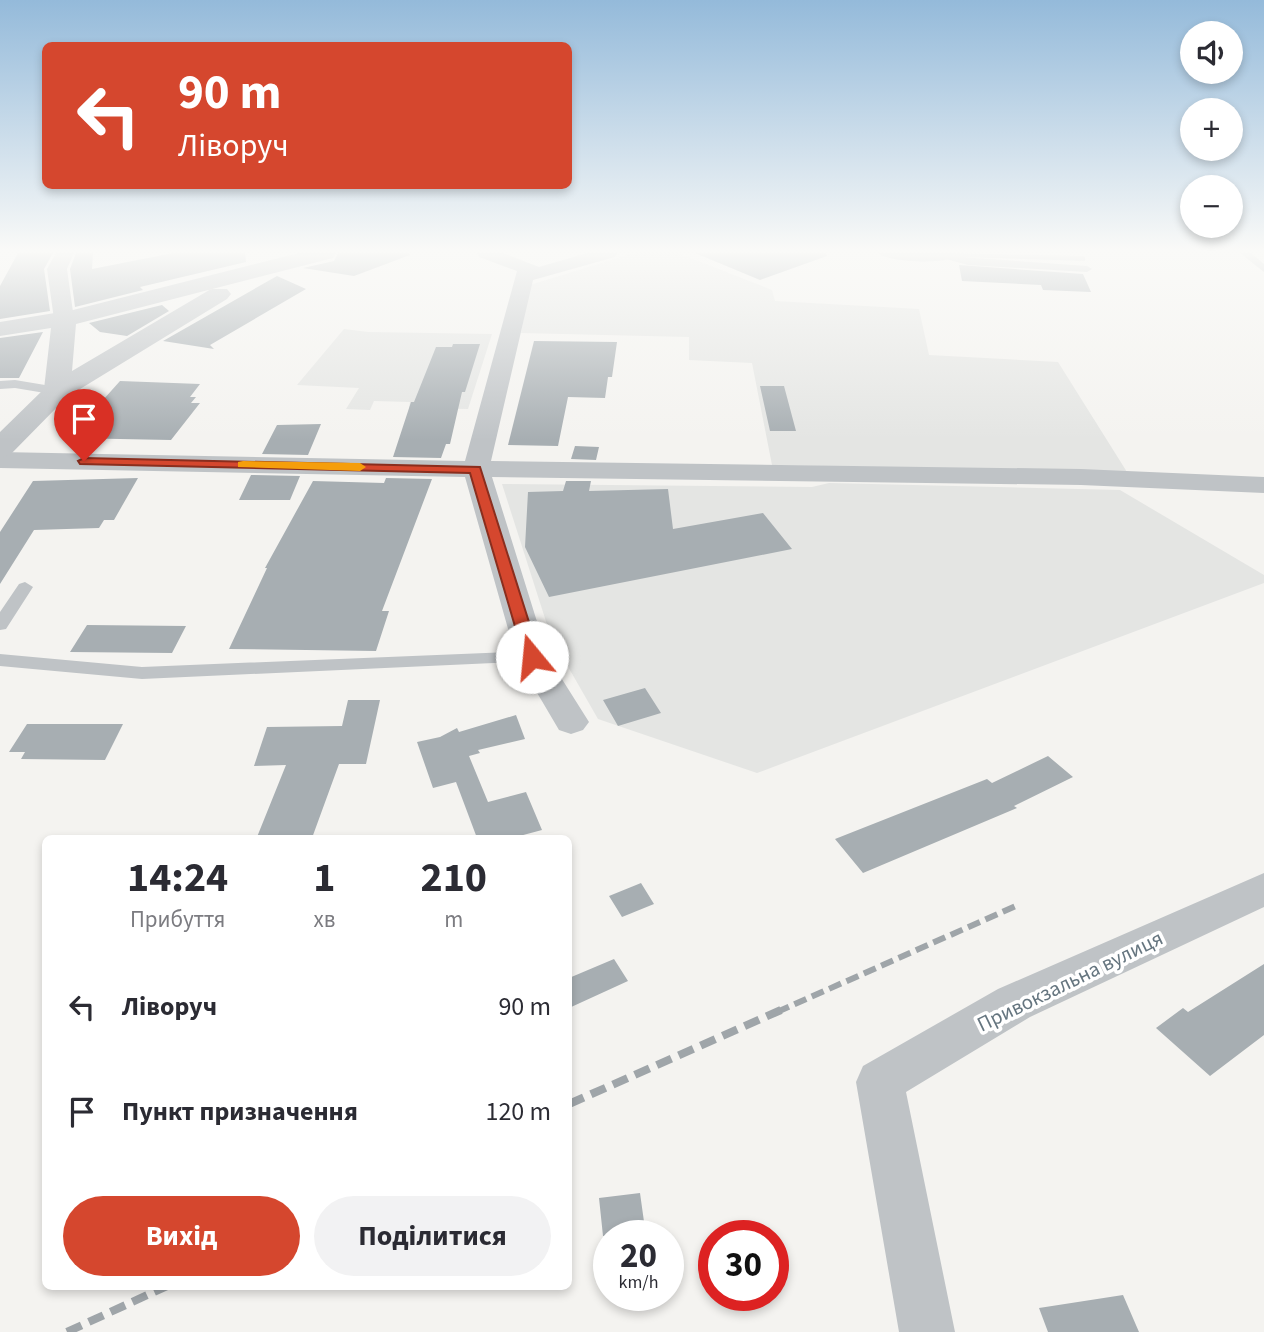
<!DOCTYPE html>
<html lang="uk">
<meta charset="utf-8">
<style>
body{margin:0;font-family:"Source Sans 3",sans-serif;background:#f2f2f3;color:#2b2b33;height:100vh;display:flex;flex-direction:column;font-size:26px;white-space:nowrap}
*{box-sizing:border-box;margin:0}
p{font-size:23px;color:#7c7c81}
.icon{flex:none;width:38px;height:38px;fill:none;stroke:currentColor;stroke-width:2;stroke-linecap:round;stroke-linejoin:round}
.map{position:relative;flex:1;overflow:hidden}
.details{position:absolute;left:42px;top:835px;width:530px;height:455px;display:flex;flex-direction:column;background:#fff;border-radius:10px;box-shadow:0 4px 10px #0003}
.details>*{flex:none}
.banner{position:absolute;left:42px;top:42px;width:530px;height:147px;border-radius:10px;box-shadow:0 4px 10px #0003;background:#d5472e;color:#fff;overflow:hidden}
.controls{position:absolute;left:1180px;top:21px;display:grid;gap:14px}
.controls a{display:grid;place-items:center;width:63px;height:63px;border-radius:50%;background:#fff;box-shadow:0 4px 10px #0003;font-size:35px}
.speed{position:absolute;left:593px;top:1220px;display:flex;gap:14px;font-size:35px;font-weight:700;text-align:center}
.speed>*{display:grid;place-content:center;width:91px;height:91px;border-radius:50%;background:#fff;box-shadow:0 4px 10px #0003;line-height:1}
.speed small{font-size:18px;font-weight:400}
.speed .limit{border:10px solid #d22;background:#fff;color:#111}
.pin{position:absolute;display:grid;place-items:center;width:60px;height:60px;color:#fff;margin:-72px -30px;border-radius:50% 50% 50% 0;rotate:-45deg;box-shadow:0 0 7px #0007}
.pin .icon{rotate:45deg}
.me{position:absolute;width:77px;margin:-38px;rotate:343deg;stroke-linejoin:round;filter:drop-shadow(0 0 5px #0008)}
.turn{display:flex;align-items:center;gap:24px;height:147px;padding:0 21px;font-size:32px}
.turn .icon{width:91px;height:91px;stroke-width:2.5}
.turn b{display:block;font-size:49px;line-height:60px}
.eta{display:flex;justify-content:space-evenly;align-items:center;height:119px;text-align:center}
.eta b{font-size:42px;font-weight:700;line-height:49px}
.cta{display:flex;gap:14px;margin-top:auto;padding:14px 21px}
.cta a{flex:1;height:80px;border-radius:42px;background:#d5472e;color:#fff;font-size:28px;font-weight:700;line-height:80px;text-align:center}
.cta a+a{background:#f2f2f3;color:#2b2b33}
ul{padding:0;list-style:none}
li{display:flex;align-items:center;gap:21px;height:105px;padding:0 21px}
li div{flex:1}
li b{display:block;font-size:26px}
li em{font-style:normal}
.map>svg:first-child{display:block}
.built{fill:#e4e5e3}
.building{fill:#a7aeb2}
.lines{fill:none;stroke-linecap:round;stroke-linejoin:round}
.service{fill:#bfc3c6;fill-rule:evenodd}
.minor{fill:#bfc3c6;fill-rule:evenodd}
.tertiary{fill:#bfc3c6;fill-rule:evenodd}
.rail-far1{stroke:#9fa5a9;stroke-width:6;stroke-dasharray:13 6;stroke-linecap:butt}
.rail{stroke:#9fa5a9;stroke-width:8;stroke-dasharray:16 8;stroke-linecap:butt}
.route{fill:#d5472e;stroke:#8a2e1e;stroke-width:2}
.slow{fill:#f59e0b}
.labels{text-anchor:middle;stroke-width:7;stroke-linejoin:round;paint-order:stroke}
.near-street-label{font-size:21px;fill:#65757f;stroke:#fff}
</style>
<div class="map">
<svg width="1264" height="1332" viewBox="0 0 1264 1332">
<rect width="100%" height="100%" fill="#f4f3f0"/>
<path class="built" d="M 634,253 L 678,253 L 772,290 L 775,301 L 919,309 L 929,355 L 1058,362 L 1127,472 L 772,465 L 752,363 L 689,360 L 689,337 L 521,333 L 530,285 Z
M 344,329 L 368,332 L 492,334 L 468,409 L 409,408 L 410,402 L 374,401 L 370,410 L 346,409 L 359,388 L 297,385 Z
M 829,483 L 1120,490 L 1264,575 L 1264,583 L 757,773 L 598,719 L 551,637 L 502,484 L 812,487 Z"/>
<path class="building" d="M 18,253 L 53,253 L 44,269 L 50,311 L 0,319 L 0,286 Z
M 76,253 L 93,253 L 92,269 L 173,253 L 245,253 L 246,262 L 140,287 L 143,290 L 75,307 L 70,269 Z
M 338,253 L 409,253 L 410,255 L 354,276 L 303,268 L 334,261 Z
M 695,253 L 826,253 L 827,256 L 760,280 Z
M 959,265 L 1083,274 L 1091,292 L 1043,290 L 1041,285 L 962,281 Z
M 277,276 L 306,289 L 210,345 L 214,349 L 163,341 Z
M 162,305 L 169,311 L 127,336 L 100,332 L 89,323 Z
M 43,332 L 19,378 L 0,378 L 0,338 Z
M 534,341 L 617,342 L 612,377 L 608,377 L 605,398 L 568,397 L 558,446 L 508,445 Z
M 453,344 L 480,344 L 465,392 L 462,392 L 450,444 L 446,444 L 441,458 L 393,457 L 411,402 L 414,402 L 436,347 L 452,347 Z
M 120,381 L 200,384 L 190,397 L 196,397 L 191,403 L 200,403 L 171,440 L 69,438 Z
M 760,386 L 784,386 L 796,431 L 770,431 Z
M 321,424 L 308,455 L 262,454 L 277,425 Z
M 575,446 L 599,447 L 596,460 L 571,459 Z
M 251,475 L 300,476 L 290,500 L 239,500 Z
M 138,478 L 114,520 L 104,520 L 99,528 L 34,530 L 0,584 L 0,532 L 33,481 Z
M 386,478 L 432,479 L 382,611 L 389,611 L 376,651 L 229,649 L 267,568 L 265,568 L 313,481 L 384,483 Z
M 566,481 L 591,481 L 589,491 L 668,489 L 673,529 L 763,513 L 792,549 L 549,597 L 525,547 L 528,492 L 563,491 Z
M 87,625 L 186,626 L 172,653 L 70,652 Z
M 645,688 L 661,713 L 618,726 L 603,700 Z
M 348,700 L 380,700 L 366,764 L 339,764 L 312,838 L 257,837 L 286,765 L 254,766 L 267,727 L 342,726 Z
M 516,715 L 525,739 L 478,750 L 480,753 L 469,756 L 488,802 L 526,792 L 542,830 L 512,838 L 477,838 L 456,782 L 433,788 L 417,742 L 440,737 L 457,728 L 459,732 Z
M 27,724 L 123,724 L 105,760 L 21,759 L 25,752 L 9,752 Z
M 1048,756 L 1073,777 L 1014,806 L 1017,808 L 863,873 L 835,839 L 987,779 L 992,783 Z
M 641,883 L 654,904 L 622,917 L 609,896 Z
M 614,959 L 628,981 L 569,1008 L 569,978 Z
M 1264,964 L 1264,1035 L 1210,1076 L 1156,1028 L 1183,1008 L 1188,1012 Z
M 640,1193 L 646,1236 L 603,1236 L 599,1198 Z
M 1123,1295 L 1139,1332 L 1048,1332 L 1039,1308 Z"/>
<g class="lines">
<path class="service" d="M 945,253 L 1082,256 L 1085,257 L 1085,261 L 960,257 L 1087,266 L 1092,269 L 1087,272 L 968,265 L 942,258 L 940,256 Z
M 1240,253 L 1251,253 L 1264,264 L 1264,272 Z
M 15,380 L 57,387 L 63,391 L 57,395 L 15,388 L 0,389 L 0,381 Z
M 25,582 L 33,587 L 6,629 L 0,630 L 0,612 L 19,584 Z
M 532,651 L 538,653 L 541,657 L 538,661 L 142,679 L 0,666 L 0,654 L 142,667 Z"/>
<path class="minor" d="M 56,253 L 74,253 L 67,269 L 74,319 L 71,323 L 57,323 L 54,319 L 47,269 Z
M 477,253 L 503,253 L 539,267 L 587,253 L 617,253 L 615,257 L 533,280 L 491,461 L 1081,469 L 1264,477 L 1264,493 L 1081,485 L 492,477 L 548,657 L 589,722 L 583,730 L 571,734 L 559,730 L 516,657 L 465,477 L 0,468 L 0,452 L 465,461 L 517,271 L 479,257 Z
M 878,253 L 952,253 L 954,256 C 947,265 886,262 878,253 Z
M 1264,873 L 1264,907 L 1030,1017 L 906,1092 L 955,1332 L 899,1332 L 856,1082 L 863,1066 L 998,989 Z"/>
<path class="tertiary" d="M 299,253 L 336,253 L 333,258 L 76,324 L 72,371 L 211,289 L 227,289 L 231,294 L 227,299 L 67,397 L 10,455 L 0,458 L 0,432 L 44,389 L 51,328 L 0,336 L 0,322 L 73,310 Z"/>
<path class="rail-far1" d="M 777,1012 L 1018,905"/>
<path class="rail" d="M 569,1104 L 781,1010
M 67,1332 L 167,1286"/>
</g>
<linearGradient id="sky" x2="0" y2="1"><stop stop-color="#94bada"/><stop offset="0.57" stop-color="#fafaf8"/><stop offset="1" stop-color="#fafaf8" stop-opacity="0"/></linearGradient>
<rect width="1264" height="440" fill="url(#sky)"/>
<path class="route" d="M 84,458 L 480,467 L 540,657 L 532,662 L 524,657 L 470,473 L 80,464 L 78,461 Z"/>
<path class="slow" d="M 243,461 L 360,463 L 366,467 L 360,471 L 238,467 L 238,462 Z"/>
<g class="labels">
<g class="near-street-label">
<text transform="translate(1070 981) rotate(-26)" y="7">Привокзальна вулиця</text>
</g>
</g>
</svg>
<div class="controls">
<a><svg class="icon" aria-label="sound" viewBox="0 0 24 24"><path d="M4 9h4l5-4v14l-5-4H4zM17 9q2 3 0 6"/></svg></a>
<a>+</a>
<a>−</a>
</div>
<div class="speed"><div>20<small>km/h</small></div><div class="limit">30</div></div>
<div class="pin" style="left:84px;top:461px;background:#d93025"><svg class="icon" aria-label="arrive" viewBox="0 0 24 24"><path d="M6 21V4h12l-3 4 3 4H6"/></svg></div>
<svg class="me" style="left:532px;top:657px" viewBox="-20 -20 40 40"><circle r="19" fill="#fff"/><path d="M0-13L10 11 0 6-10 11z" fill="#d5472e"/></svg>
<div class="banner">
<div class="turn"><svg class="icon" aria-label="left" viewBox="0 0 24 24"><path d="M17 20v-9H6M10 6l-5 5 5 5"/></svg><div><b>90 m</b>Ліворуч</div></div>
</div>
<section class="details">
<div class="eta">
<div><b>14:24</b><p>Прибуття</p></div>
<div><b>1</b><p>хв</p></div>
<div><b>210</b><p>m</p></div>
</div>
<ul>
<li><svg class="icon" aria-label="left" viewBox="0 0 24 24"><path d="M17 20v-9H6M10 6l-5 5 5 5"/></svg><div><b>Ліворуч</b></div><em>90 m</em></li>
<li><svg class="icon" aria-label="arrive" viewBox="0 0 24 24"><path d="M6 21V4h12l-3 4 3 4H6"/></svg><div><b>Пункт призначення</b></div><em>120 m</em></li>
</ul>
<div class="cta"><a>Вихід</a><a>Поділитися</a></div>
</section>
</div>
